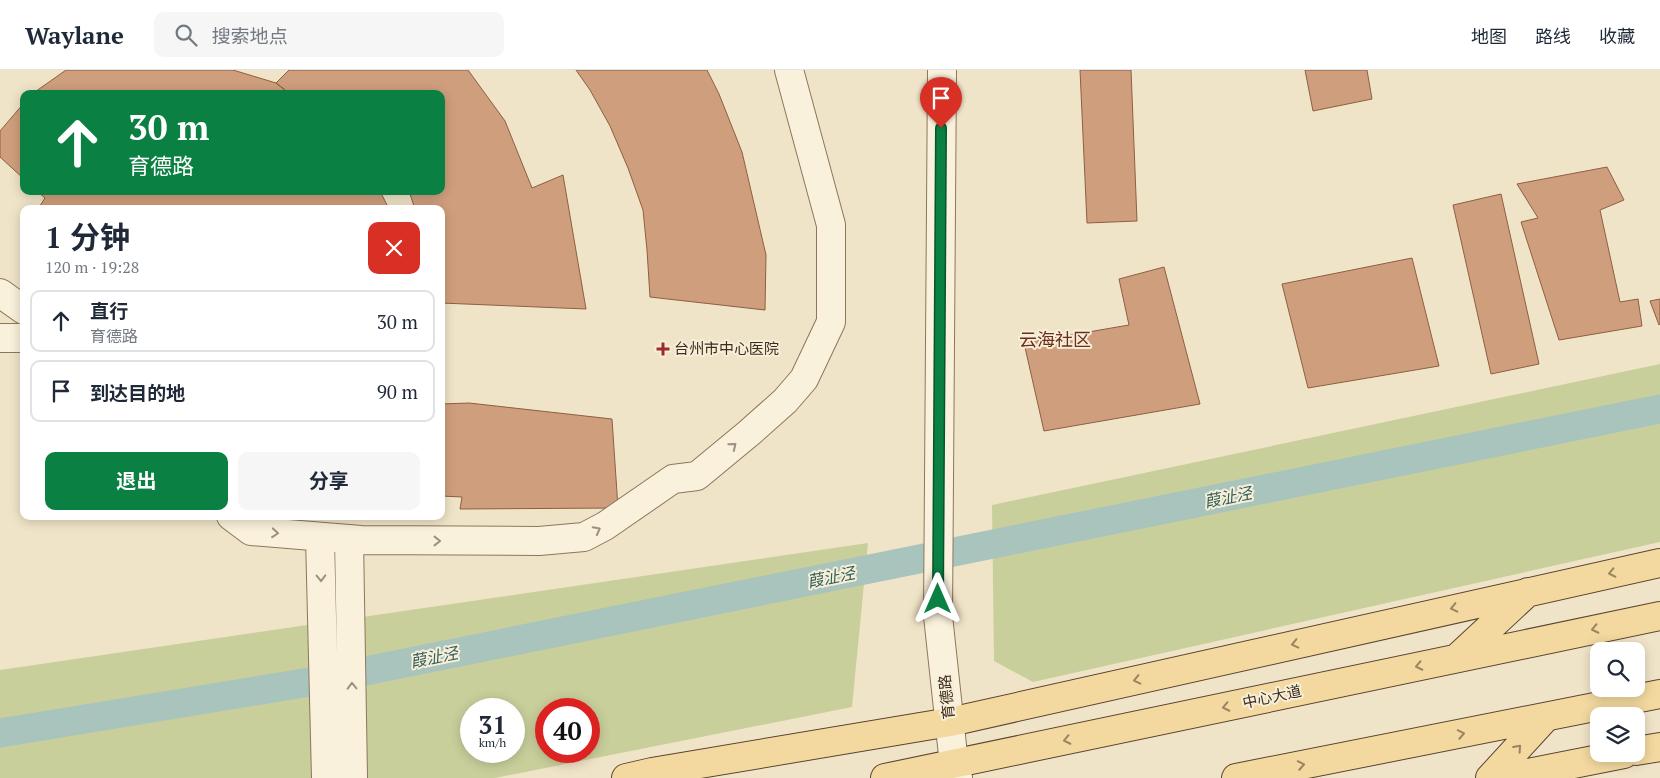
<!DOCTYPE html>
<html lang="zh">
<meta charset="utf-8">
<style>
body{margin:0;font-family:"PT Serif","Noto Sans SC",serif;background:#f6f6f7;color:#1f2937;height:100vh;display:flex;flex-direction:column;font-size:19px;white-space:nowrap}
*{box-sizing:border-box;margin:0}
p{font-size:16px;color:#747a83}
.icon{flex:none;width:28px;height:28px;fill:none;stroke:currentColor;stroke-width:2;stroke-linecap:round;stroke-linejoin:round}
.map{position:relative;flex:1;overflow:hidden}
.side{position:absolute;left:20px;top:135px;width:425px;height:315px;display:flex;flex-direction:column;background:#fff;border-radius:10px;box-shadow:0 2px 12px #0003}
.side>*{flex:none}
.hud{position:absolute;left:20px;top:20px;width:425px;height:105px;border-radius:10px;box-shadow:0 2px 12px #0003;background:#0b8043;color:#fff;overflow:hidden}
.fabs{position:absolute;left:1590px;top:572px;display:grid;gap:10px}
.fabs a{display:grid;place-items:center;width:55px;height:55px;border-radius:10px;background:#fff;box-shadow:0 2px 12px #0003;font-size:25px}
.speed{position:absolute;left:460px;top:628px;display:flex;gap:10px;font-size:25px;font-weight:700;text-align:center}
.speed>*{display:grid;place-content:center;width:65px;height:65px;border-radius:50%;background:#fff;box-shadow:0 2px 12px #0003;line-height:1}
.speed small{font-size:12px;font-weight:400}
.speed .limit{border:8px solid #d22;background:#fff;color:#111}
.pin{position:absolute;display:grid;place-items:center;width:42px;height:42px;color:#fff;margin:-51px -21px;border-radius:50% 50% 50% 0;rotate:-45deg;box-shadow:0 0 5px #0007}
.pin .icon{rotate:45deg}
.me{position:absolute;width:55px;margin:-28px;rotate:0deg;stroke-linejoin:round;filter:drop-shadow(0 0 4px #0008)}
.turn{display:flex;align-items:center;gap:18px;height:105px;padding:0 25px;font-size:22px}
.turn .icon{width:65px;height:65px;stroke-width:2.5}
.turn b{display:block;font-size:35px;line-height:42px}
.round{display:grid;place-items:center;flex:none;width:52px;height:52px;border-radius:10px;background:#f6f6f7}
.head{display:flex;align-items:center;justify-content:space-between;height:85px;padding:0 25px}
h1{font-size:30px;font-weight:700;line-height:38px}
.primary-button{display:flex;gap:10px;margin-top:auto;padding:10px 25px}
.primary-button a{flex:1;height:58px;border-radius:10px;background:#0b8043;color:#fff;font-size:20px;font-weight:700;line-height:58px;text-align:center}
.primary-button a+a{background:#f6f6f7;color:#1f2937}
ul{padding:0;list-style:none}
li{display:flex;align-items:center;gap:15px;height:62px;margin:0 10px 8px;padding:0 15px;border:2px solid #e0e1e3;border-radius:10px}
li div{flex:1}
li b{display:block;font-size:19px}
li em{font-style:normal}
header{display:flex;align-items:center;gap:30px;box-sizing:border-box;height:70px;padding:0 25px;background:#fff;border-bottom:1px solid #e0e1e3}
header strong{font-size:24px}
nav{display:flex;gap:28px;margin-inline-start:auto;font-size:18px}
.search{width:350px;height:45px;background:#f6f6f7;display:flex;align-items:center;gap:12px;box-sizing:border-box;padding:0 18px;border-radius:10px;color:#747a83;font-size:19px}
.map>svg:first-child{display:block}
.green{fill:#c9cf9b;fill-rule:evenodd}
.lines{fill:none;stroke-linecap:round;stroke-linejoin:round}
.canal{stroke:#a9c4bc;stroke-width:29}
.building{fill:#cf9f7d;stroke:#8d5f41}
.minor-casing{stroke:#8d765c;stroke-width:30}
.major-casing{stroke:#5b4430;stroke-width:30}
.minor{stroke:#faf1dc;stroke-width:28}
.major{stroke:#f3d9a0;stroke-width:28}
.oneway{stroke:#9c907e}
.oneway2{stroke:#988460}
.route-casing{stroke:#07532c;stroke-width:12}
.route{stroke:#0b8043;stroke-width:9}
.poi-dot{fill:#9e2a2b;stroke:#f7eed8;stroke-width:2}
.labels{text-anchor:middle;stroke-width:4;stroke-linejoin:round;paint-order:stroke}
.poi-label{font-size:15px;fill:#3d2e20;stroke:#f7eed8;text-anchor:start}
.street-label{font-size:15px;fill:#3d2e20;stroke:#f7eed8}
.water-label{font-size:16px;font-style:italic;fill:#2f5d5a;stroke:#f7eed8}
.quarter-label{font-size:18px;fill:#6b2e1e;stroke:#f7eed8}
</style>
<header>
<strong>Waylane</strong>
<div class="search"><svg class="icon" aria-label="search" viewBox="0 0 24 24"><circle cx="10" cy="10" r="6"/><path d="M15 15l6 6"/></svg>搜索地点</div>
<nav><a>地图</a><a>路线</a><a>收藏</a></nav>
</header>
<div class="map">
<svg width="1660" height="708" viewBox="0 0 1660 708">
<rect width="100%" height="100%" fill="#f0e4c8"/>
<path class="green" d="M 1660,294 L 1660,472 L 1033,612 L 994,591 L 992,435 Z
M 868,473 L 852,637 L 495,708 L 0,708 L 0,600 ZM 471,639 L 514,639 L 514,681 L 471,681 ZM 546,639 L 589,639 L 589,681 L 546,681 Z"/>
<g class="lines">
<path class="canal" d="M 0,663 L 316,611 L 1660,339"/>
</g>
<path class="building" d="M 66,0 L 233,0 L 276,13 L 290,24 L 32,24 Z
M 289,0 L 468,0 L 505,51 L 532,118 L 563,105 L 586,239 L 441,233 L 441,139 L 415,139 L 409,121 L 441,121 L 441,24 L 290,24 L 276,13 Z
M 576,0 L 707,0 L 719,24 L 742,82 L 766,185 L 765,240 L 650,227 L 647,180 L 643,140 L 628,98 L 610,56 L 590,20 Z
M 1080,0 L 1131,0 L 1137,151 L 1087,153 Z
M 1305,0 L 1367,0 L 1372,29 L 1313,41 Z
M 24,33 L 24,109 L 0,87 L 0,61 Z
M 1607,97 L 1624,130 L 1600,140 L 1620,232 L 1638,229 L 1642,256 L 1559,270 L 1521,152 L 1538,148 L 1517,114 Z
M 37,121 L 380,121 L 389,139 L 79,139 L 76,136 L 73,139 L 38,139 L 45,128 Z
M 1501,124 L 1539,294 L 1491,304 L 1453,135 Z
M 1412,188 L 1439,296 L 1308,318 L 1282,214 Z
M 1164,197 L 1200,334 L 1044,361 L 1024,273 L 1129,255 L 1119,209 Z
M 1660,229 L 1660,254 L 1659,255 L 1650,231 Z
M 469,333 L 612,349 L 618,438 L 460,439 L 462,427 L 441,426 L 441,334 Z"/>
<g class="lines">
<g class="minor-casing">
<path id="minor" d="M 942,0 L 938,546 L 954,694 L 958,708
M 0,223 L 24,240
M 0,268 L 24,268
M 231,446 L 251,461 L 361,470 L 539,471 L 584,467 L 605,456 L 673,409 L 697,406 L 749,363 L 785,331 L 804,309 L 831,252 L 831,155 L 789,0
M 320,467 L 326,708
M 349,469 L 353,708"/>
</g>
<g class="major-casing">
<path id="major" d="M 1457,588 L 1528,522
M 1636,681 L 1660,677
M 626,708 L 652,702 L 950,652 L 1660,493
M 885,708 L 1660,546
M 1236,708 L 1660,624
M 1490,708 L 1546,647
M 1503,708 L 1624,684"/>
</g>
<use href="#minor" class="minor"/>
<use href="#major" class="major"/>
</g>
<defs><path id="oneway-chevron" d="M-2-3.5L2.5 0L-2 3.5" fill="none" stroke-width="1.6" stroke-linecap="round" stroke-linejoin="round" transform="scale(1.25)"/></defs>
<g class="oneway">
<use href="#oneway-chevron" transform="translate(733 376) rotate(-39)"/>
<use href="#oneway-chevron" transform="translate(597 460) rotate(-28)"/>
<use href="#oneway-chevron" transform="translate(275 463) rotate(5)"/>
<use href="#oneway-chevron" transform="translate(437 471)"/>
<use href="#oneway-chevron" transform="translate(321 508) rotate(89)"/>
<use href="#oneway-chevron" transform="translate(352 616) rotate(-91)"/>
</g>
<g class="oneway2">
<use href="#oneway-chevron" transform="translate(1612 503) rotate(168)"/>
<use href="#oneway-chevron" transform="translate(1454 538) rotate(167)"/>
<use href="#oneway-chevron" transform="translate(1595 559) rotate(168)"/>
<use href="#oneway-chevron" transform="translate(1295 574) rotate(167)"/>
<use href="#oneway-chevron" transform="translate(1419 596) rotate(168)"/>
<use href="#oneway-chevron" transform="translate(1137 610) rotate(167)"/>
<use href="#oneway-chevron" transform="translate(1226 637) rotate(168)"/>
<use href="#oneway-chevron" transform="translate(1461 664) rotate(-11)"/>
<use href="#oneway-chevron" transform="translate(1067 670) rotate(168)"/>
<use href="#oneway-chevron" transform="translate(1518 678) rotate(-48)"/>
<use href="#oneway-chevron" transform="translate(1301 695) rotate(-11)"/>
</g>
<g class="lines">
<g class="route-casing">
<path id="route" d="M 938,529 L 941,58"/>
</g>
<use href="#route" class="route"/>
</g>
<path class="poi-dot" d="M660.5 271.5h5v5h5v5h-5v5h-5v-5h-5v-5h5z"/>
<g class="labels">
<g class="poi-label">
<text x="674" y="284">台州市中心医院</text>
</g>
<g class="street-label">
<text transform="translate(947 627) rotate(-96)" y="5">育德路</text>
<text transform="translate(1272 627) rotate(-12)" y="5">中心大道</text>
</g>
<g class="water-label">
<text transform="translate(1228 427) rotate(-11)" y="6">葭沚泾</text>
<text transform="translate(831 507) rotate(-11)" y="6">葭沚泾</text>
<text transform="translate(434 587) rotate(-11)" y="6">葭沚泾</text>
</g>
<g class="quarter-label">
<text x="1055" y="276">云海社区</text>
</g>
</g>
</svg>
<div class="fabs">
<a><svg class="icon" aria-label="search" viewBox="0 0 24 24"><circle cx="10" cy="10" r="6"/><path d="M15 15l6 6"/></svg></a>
<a><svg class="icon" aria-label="layers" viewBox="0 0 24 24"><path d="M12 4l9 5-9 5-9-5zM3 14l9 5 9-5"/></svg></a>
</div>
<div class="speed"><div>31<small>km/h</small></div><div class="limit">40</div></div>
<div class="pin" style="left:941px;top:58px;background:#d93025"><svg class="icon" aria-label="arrive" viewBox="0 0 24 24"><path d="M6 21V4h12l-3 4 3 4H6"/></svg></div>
<svg class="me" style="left:938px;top:529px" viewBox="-20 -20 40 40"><path d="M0-17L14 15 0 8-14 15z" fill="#0b8043" stroke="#fff" stroke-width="4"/></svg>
<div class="hud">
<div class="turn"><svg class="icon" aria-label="ahead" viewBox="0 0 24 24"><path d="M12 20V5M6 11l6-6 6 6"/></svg><div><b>30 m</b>育德路</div></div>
</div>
<section class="side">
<div class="head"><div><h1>1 分钟</h1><p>120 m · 19:28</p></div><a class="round" style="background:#d93025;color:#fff"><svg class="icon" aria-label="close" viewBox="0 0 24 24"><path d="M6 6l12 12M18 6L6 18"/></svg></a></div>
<ul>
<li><svg class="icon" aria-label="ahead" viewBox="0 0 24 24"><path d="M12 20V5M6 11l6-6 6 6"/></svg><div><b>直行</b><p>育德路</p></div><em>30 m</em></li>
<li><svg class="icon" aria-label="arrive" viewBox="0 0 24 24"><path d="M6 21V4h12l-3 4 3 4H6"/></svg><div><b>到达目的地</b></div><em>90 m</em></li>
</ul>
<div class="primary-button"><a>退出</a><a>分享</a></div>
</section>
</div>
